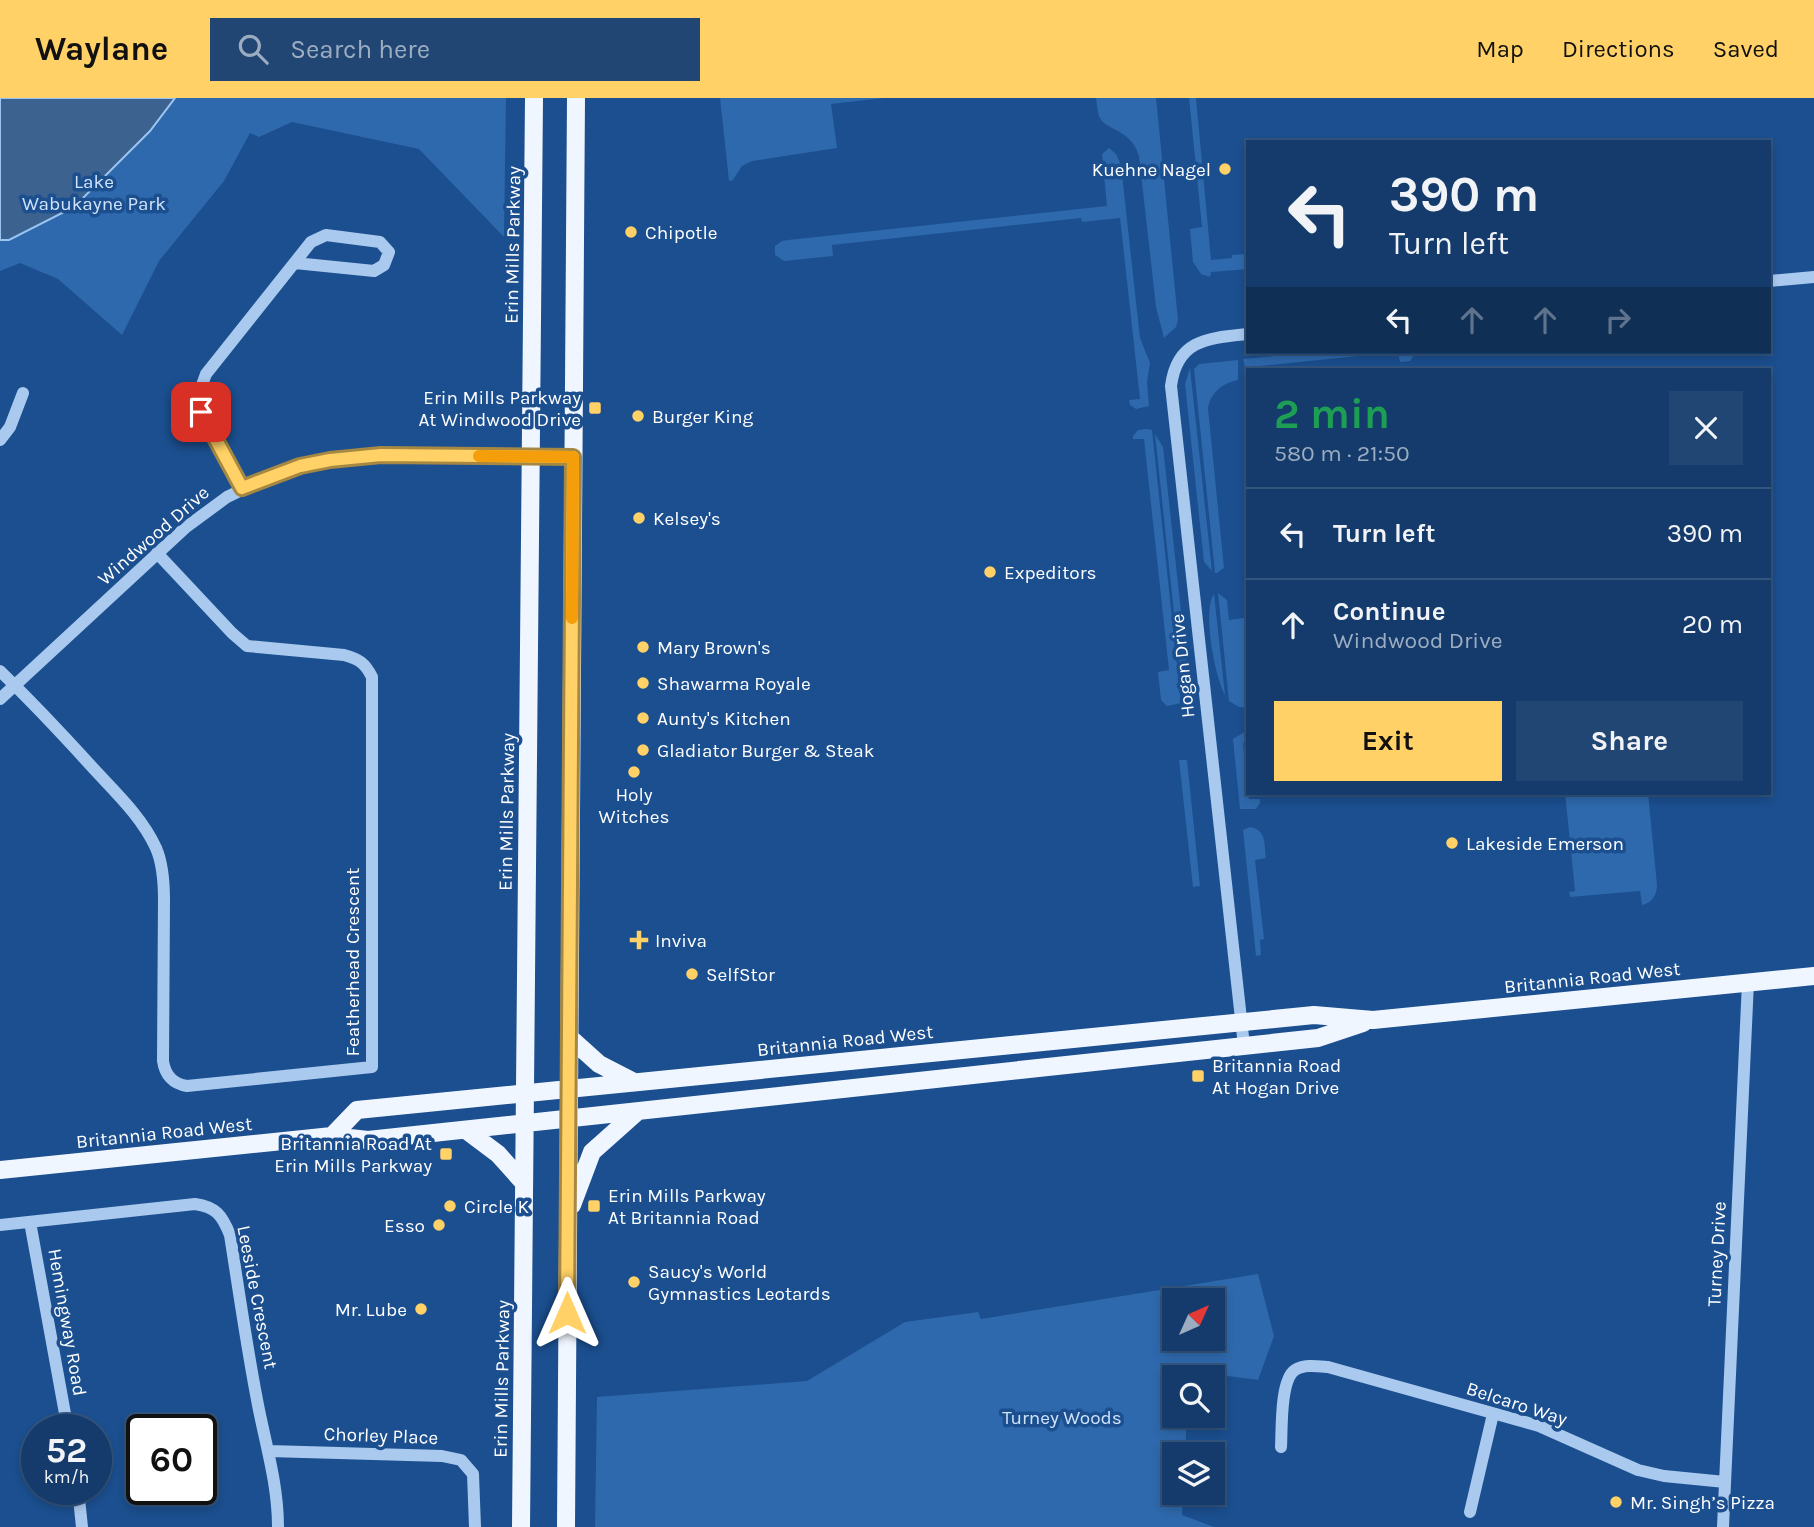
<!DOCTYPE html>
<meta charset="utf-8">
<style>
body{margin:0;font-family:Karla,sans-serif;background:#214673;color:#f1f3f6;height:100vh;display:flex;flex-direction:column;font-size:26px;white-space:nowrap}
*{box-sizing:border-box;margin:0}
p{font-size:23px;color:#9dadc1}
.icon{flex:none;width:38px;height:38px;fill:none;stroke:currentColor;stroke-width:2;stroke-linecap:round;stroke-linejoin:round}
.map{position:relative;flex:1;overflow:hidden}
.panel{position:absolute;left:1246px;top:270px;width:525px;height:427px;display:flex;flex-direction:column;background:#143b6b;border-radius:0px;box-shadow:0 4px 10px #0003,0 0 0 2px #33557e}
.panel>*{flex:none}
.top-card{position:absolute;left:1246px;top:42px;width:525px;height:214px;border-radius:0px;box-shadow:0 4px 10px #0003,0 0 0 2px #33557e;background:#143b6b;color:#f1f3f6;overflow:hidden}
.needle{width:46px;rotate:45deg}
.tools{position:absolute;left:1162px;top:1190px;display:grid;gap:14px}
.tools a{display:grid;place-items:center;width:63px;height:63px;border-radius:0px;background:#143b6b;box-shadow:0 4px 10px #0003,0 0 0 2px #33557e;font-size:35px}
.speed{position:absolute;left:21px;top:1316px;display:flex;gap:14px;font-size:35px;font-weight:700;text-align:center}
.speed>*{display:grid;place-content:center;width:91px;height:91px;border-radius:50%;background:#143b6b;box-shadow:0 4px 10px #0003,0 0 0 2px #33557e;line-height:1}
.speed small{font-size:18px;font-weight:400}
.speed .limit{border:4px solid #111;border-radius:10px;background:#fff;color:#111}
.pin{position:absolute;display:grid;place-items:center;width:60px;height:60px;color:#fff;margin:-30px;border-radius:14px;box-shadow:0 4px 10px #0006}
.me{position:absolute;width:77px;margin:-38px;rotate:0deg;stroke-linejoin:round;filter:drop-shadow(0 0 5px #0008)}
.turn{display:flex;align-items:center;gap:24px;height:147px;padding:0 28px;font-size:32px}
.turn .icon{width:91px;height:91px;stroke-width:2.5}
.turn b{display:block;font-size:49px;line-height:60px}
.lanes{display:flex;align-items:center;height:66px;padding:0 28px;background:#0003;justify-content:center;gap:35px;direction:ltr}
.lanes .off{opacity:.35}
.round{display:grid;place-items:center;flex:none;width:74px;height:74px;border-radius:0px;background:#214673}
.head{display:flex;align-items:center;justify-content:space-between;height:119px;padding:0 28px}
h1{font-size:42px;font-weight:700;line-height:52px;color:#1e9e55}
.action{display:flex;gap:14px;margin-top:auto;padding:14px 28px}
.action a{flex:1;height:80px;border-radius:0px;background:#ffd166;color:#111;font-size:28px;font-weight:700;line-height:80px;text-align:center}
.action a+a{background:#214673;color:#f1f3f6}
ul{padding:0;list-style:none}
li{display:flex;align-items:center;gap:21px;height:91px;padding:0 28px;border-top:2px solid #33557e}
li div{flex:1}
li b{display:block;font-size:26px}
li em{font-style:normal}
header{display:flex;align-items:center;gap:42px;box-sizing:border-box;height:98px;padding:0 35px;background:#ffd166;color:#111}
header strong{font-size:33px}
nav{display:flex;gap:38px;margin-inline-start:auto;font-size:24px}
.search{width:490px;height:63px;background:#214673;display:flex;align-items:center;gap:18px;box-sizing:border-box;padding:0 24px;border-radius:0px;color:#9dadc1;font-size:26px}
.map>svg:first-child{display:block}
.green{fill:#2e69ad;fill-rule:evenodd}
.water{fill:#3c6290;stroke:#9cc4f0;stroke-width:2}
.lines{fill:none;stroke-linecap:round;stroke-linejoin:round}
.minor{stroke:#a9c9ee;stroke-width:12}
.major{stroke:#f0f6ff;stroke-width:18}
.route-casing{stroke:#a68842;stroke-width:18}
.route{stroke:#ffd166;stroke-width:12}
.slow{stroke:#f59e0b;stroke-width:12}
.poi-dot{fill:#ffd166;stroke:#1b4f8f;stroke-width:2.5}
.labels{text-anchor:middle;stroke-width:7;stroke-linejoin:round;paint-order:stroke}
.poi-label{font-size:19px;fill:#fff;stroke:#1b4f8f;text-anchor:start}
.park-label{font-size:19px;fill:#cfe3fa;stroke:#1b4f8f}
.street-label{font-size:19px;fill:#fff;stroke:#1b4f8f}
</style>
<header>
<strong>Waylane</strong>
<div class="search"><svg class="icon" aria-label="search" viewBox="0 0 24 24"><circle cx="10" cy="10" r="6"/><path d="M15 15l6 6"/></svg>Search here</div>
<nav><a>Map</a><a>Directions</a><a>Saved</a></nav>
</header>
<div class="map">
<svg width="1814" height="1429" viewBox="0 0 1814 1429">
<rect width="100%" height="100%" fill="#1b4f8f"/>
<path class="green" d="M 0,0 L 506,0 L 504,139 L 419,51 L 292,24 L 259,39 L 250,35 L 224,83 L 159,163 L 122,237 L 58,181 L 20,165 L 0,173 Z
M 720,0 L 884,0 L 831,6 L 837,50 L 752,63 L 742,68 L 733,82 L 729,83 Z
M 1096,0 L 1156,0 L 1178,222 L 1176,229 L 1164,240 L 1156,209 L 1139,58 C 1129,28 1105,34 1099,18 C 1097,12 1097,6 1096,0 Z
M 1189,0 L 1196,0 L 1211,162 L 1232,160 L 1232,157 L 1247,156 L 1248,171 L 1211,174 L 1210,179 L 1201,176 L 1193,164 L 1190,131 L 1202,129 Z
M 1109,50 L 1116,56 L 1121,67 L 1140,240 L 1150,265 L 1147,284 L 1149,308 L 1136,311 L 1130,307 L 1129,302 L 1140,301 L 1120,120 L 1082,124 L 1081,120 L 832,147 L 833,158 L 784,163 L 775,157 L 775,148 L 782,143 L 788,142 L 1107,108 L 1102,56 Z
M 1318,254 L 1416,254 L 1410,263 L 1400,264 L 1398,254 L 1250,269 L 1248,271 L 1248,280 L 1243,261 Z
M 1238,262 L 1238,282 C 1222,285 1211,294 1208,310 L 1224,470 L 1217,475 L 1215,475 L 1194,271 L 1199,266 Z
M 1190,270 L 1212,473 L 1204,464 L 1185,286 Z
M 1147,331 L 1152,332 L 1181,605 L 1167,608 L 1161,602 L 1158,574 L 1169,572 L 1144,341 L 1133,341 L 1133,338 L 1138,332 Z
M 1155,336 L 1163,349 L 1189,586 L 1183,600 Z
M 1218,495 L 1227,502 L 1229,522 L 1244,520 L 1244,515 L 1248,515 L 1248,610 L 1239,609 L 1229,603 Z
M 1214,496 L 1225,597 C 1215,579 1202,513 1214,496 Z
M 1248,632 L 1248,644 L 1243,645 L 1248,695 L 1249,701 L 1260,701 L 1260,705 L 1256,711 L 1240,711 L 1233,641 Z
M 1179,662 L 1187,662 L 1200,788 L 1193,789 Z
M 1565,695 L 1648,695 L 1657,787 C 1657,797 1652,805 1642,807 L 1640,793 L 1570,799 L 1569,794 L 1575,793 Z
M 1250,729 C 1267,732 1264,746 1266,760 L 1255,762 L 1264,841 L 1260,842 L 1261,857 L 1256,858 L 1243,732 Z
M 1258,1176 L 1274,1238 L 1258,1282 L 1190,1273 L 1189,1279 L 1174,1279 L 1174,1318 L 1187,1318 L 1185,1356 L 1174,1356 L 1174,1395 L 1183,1395 L 1182,1417 L 1214,1429 L 595,1429 L 597,1299 L 807,1283 L 905,1224 L 978,1214 L 981,1221 ZM 1174,1202 L 1213,1202 L 1213,1241 L 1174,1241 Z"/>
<path class="water" d="M 0,0 L 175,0 L 150,33 L 74,109 L 9,142 L 0,142 Z"/>
<g class="lines">
<path class="minor" d="M 1769,183 L 1814,179
M 0,342 L 10,329 L 23,295
M 242,390 L 201,314 L 199,295 L 206,276 L 311,144 L 326,137 L 380,144 L 389,154 L 384,167 L 374,173 L 295,165
M 0,573 C 32,604 63,637 93,670 C 116,695 142,719 156,750 C 163,766 164,785 164,802 L 163,963 C 165,977 173,986 187,988 L 372,969 L 372,579 C 365,565 359,561 344,557 L 247,548 L 232,535 L 157,455
M 0,601 L 185,430 L 227,399 L 271,378 L 301,367 L 330,362 L 381,357 L 573,359
M 1244,948 L 1171,288 C 1177,241 1209,240 1248,236
M 30,1124 L 68,1332
M 0,1127 L 195,1106 C 216,1109 222,1117 230,1137 C 239,1194 247,1251 258,1307 C 266,1348 278,1387 278,1429
M 1281,1349 C 1282,1332 1280,1282 1295,1272 C 1304,1266 1317,1268 1328,1269 L 1539,1328 L 1638,1372 L 1664,1378 L 1725,1384
M 269,1353 L 442,1358 L 461,1362 L 473,1376 L 475,1429
M 78,1391 L 82,1429
M 1470,1414 L 1493,1316
M 1723,1429 L 1748,884"/>
<path class="major" d="M 569,939 L 599,966 L 634,984
M 466,1032 L 498,1056 L 524,1085
M 332,1038 L 357,1012 L 1314,917 L 1373,922 L 1814,878
M 0,1072 L 332,1038 L 368,1042 L 1318,940 L 1363,925
M 572,1107 L 592,1054 L 638,1013
M 521,1429 L 534,0
M 566,1429 L 576,0"/>
</g>
<g class="lines">
<g class="route-casing">
<path id="route" d="M 201,314 L 242,390 L 300,368 L 330,362 L 381,357 L 573,359 L 567,1215"/>
</g>
<use href="#route" class="route"/>
<path class="slow" d="M 479,358 L 573,359 L 572,520"/>
</g>
<g class="poi-dot">
<circle cx="1225" cy="71" r="7"/>
<circle cx="631" cy="134" r="7"/>
<rect x="588" y="303" width="14" height="14" rx="3.5"/>
<circle cx="638" cy="318" r="7"/>
<circle cx="639" cy="420" r="7"/>
<circle cx="990" cy="474" r="7"/>
<circle cx="643" cy="549" r="7"/>
<circle cx="643" cy="585" r="7"/>
<circle cx="643" cy="620" r="7"/>
<circle cx="643" cy="652" r="7"/>
<circle cx="634" cy="674" r="7"/>
<circle cx="1452" cy="745" r="7"/>
<path d="M635.5 831.5h7v7h7v7h-7v7h-7v-7h-7v-7h7z"/>
<circle cx="692" cy="876" r="7"/>
<rect x="1191" y="971" width="14" height="14" rx="3.5"/>
<rect x="439" y="1049" width="14" height="14" rx="3.5"/>
<circle cx="450" cy="1108" r="7"/>
<rect x="587" y="1101" width="14" height="14" rx="3.5"/>
<circle cx="439" cy="1127" r="7"/>
<circle cx="634" cy="1184" r="7"/>
<circle cx="421" cy="1211" r="7"/>
<circle cx="1616" cy="1404" r="7"/>
</g>
<g class="labels">
<g class="poi-label">
<text x="1211" y="78" text-anchor="end">Kuehne Nagel</text>
<text x="645" y="141">Chipotle</text>
<text x="581" y="306" text-anchor="end">Erin Mills Parkway<tspan x="581" dy="22">At Windwood Drive</tspan></text>
<text x="652" y="325">Burger King</text>
<text x="653" y="427">Kelsey's</text>
<text x="1004" y="481">Expeditors</text>
<text x="657" y="556">Mary Brown's</text>
<text x="657" y="592">Shawarma Royale</text>
<text x="657" y="627">Aunty's Kitchen</text>
<text x="657" y="659">Gladiator Burger &amp; Steak</text>
<text x="634" y="703" text-anchor="middle">Holy<tspan x="634" dy="22">Witches</tspan></text>
<text x="1466" y="752">Lakeside Emerson</text>
<text x="655" y="849">Inviva</text>
<text x="706" y="883">SelfStor</text>
<text x="1212" y="974">Britannia Road<tspan x="1212" dy="22">At Hogan Drive</tspan></text>
<text x="432" y="1052" text-anchor="end">Britannia Road At<tspan x="432" dy="22">Erin Mills Parkway</tspan></text>
<text x="608" y="1104">Erin Mills Parkway<tspan x="608" dy="22">At Britannia Road</tspan></text>
<text x="464" y="1115">Circle K</text>
<text x="425" y="1134" text-anchor="end">Esso</text>
<text x="648" y="1180">Saucy's World<tspan x="648" dy="22">Gymnastics Leotards</tspan></text>
<text x="407" y="1218" text-anchor="end">Mr. Lube</text>
<text x="1630" y="1411">Mr. Singh’s Pizza</text>
</g>
<g class="park-label">
<text x="94" y="90">Lake<tspan x="94" dy="22">Wabukayne Park</tspan></text>
<text x="1062" y="1326">Turney Woods</text>
</g>
<g class="street-label">
<text transform="translate(512 147) rotate(-89)" y="7">Erin Mills Parkway</text>
<text transform="translate(153 437) rotate(-41)" y="7">Windwood Drive</text>
<text transform="translate(1182 568) rotate(-96)" y="7">Hogan Drive</text>
<text transform="translate(506 714) rotate(-89)" y="7">Erin Mills Parkway</text>
<text transform="translate(352 864) rotate(-90)" y="7">Featherhead Crescent</text>
<text transform="translate(1592 879) rotate(-6)" y="7">Britannia Road West</text>
<text transform="translate(845 942) rotate(-6)" y="7">Britannia Road West</text>
<text transform="translate(164 1034) rotate(-6)" y="7">Britannia Road West</text>
<text transform="translate(1716 1156) rotate(-87)" y="7">Turney Drive</text>
<text transform="translate(258 1199) rotate(79)" y="7">Leeside Crescent</text>
<text transform="translate(68 1224) rotate(80)" y="7">Hemingway Road</text>
<text transform="translate(501 1281) rotate(-89)" y="7">Erin Mills Parkway</text>
<text transform="translate(1517 1305) rotate(18)" y="7">Belcaro Way</text>
<text transform="translate(381 1337) rotate(2)" y="7">Chorley Place</text>
</g>
</g>
</svg>
<div class="tools">
<a><svg class="needle" viewBox="-14 -14 28 28"><path d="M0-13l5 13h-10z" fill="#e53935"/><path d="M0 13l5-13h-10z" fill="#9dadc1"/></svg></a>
<a><svg class="icon" aria-label="search" viewBox="0 0 24 24"><circle cx="10" cy="10" r="6"/><path d="M15 15l6 6"/></svg></a>
<a><svg class="icon" aria-label="layers" viewBox="0 0 24 24"><path d="M12 4l9 5-9 5-9-5zM3 14l9 5 9-5"/></svg></a>
</div>
<div class="speed"><div>52<small>km/h</small></div><div class="limit">60</div></div>
<div class="pin" style="left:201px;top:314px;background:#d93025"><svg class="icon" aria-label="arrive" viewBox="0 0 24 24"><path d="M6 21V4h12l-3 4 3 4H6"/></svg></div>
<svg class="me" style="left:567px;top:1215px" viewBox="-20 -20 40 40"><path d="M0-17L14 15 0 8-14 15z" fill="#ffd166" stroke="#fff" stroke-width="4"/></svg>
<div class="top-card">
<div class="turn"><svg class="icon" aria-label="left" viewBox="0 0 24 24"><path d="M17 20v-9H6M10 6l-5 5 5 5"/></svg><div><b>390 m</b>Turn left</div></div>
<div class="lanes"><svg class="icon" aria-label="left" viewBox="0 0 24 24"><path d="M17 20v-9H6M10 6l-5 5 5 5"/></svg><svg class="icon off" aria-label="ahead" viewBox="0 0 24 24"><path d="M12 20V5M6 11l6-6 6 6"/></svg><svg class="icon off" aria-label="ahead" viewBox="0 0 24 24"><path d="M12 20V5M6 11l6-6 6 6"/></svg><svg class="icon off" aria-label="right" viewBox="0 0 24 24"><path d="M7 20v-9h11M14 6l5 5-5 5"/></svg></div>
</div>
<section class="panel">
<div class="head"><div><h1>2 min</h1><p>580 m · 21:50</p></div><a class="round"><svg class="icon" aria-label="close" viewBox="0 0 24 24"><path d="M6 6l12 12M18 6L6 18"/></svg></a></div>
<ul>
<li><svg class="icon" aria-label="left" viewBox="0 0 24 24"><path d="M17 20v-9H6M10 6l-5 5 5 5"/></svg><div><b>Turn left</b></div><em>390 m</em></li>
<li><svg class="icon" aria-label="ahead" viewBox="0 0 24 24"><path d="M12 20V5M6 11l6-6 6 6"/></svg><div><b>Continue</b><p>Windwood Drive</p></div><em>20 m</em></li>
</ul>
<div class="action"><a>Exit</a><a>Share</a></div>
</section>
</div>
